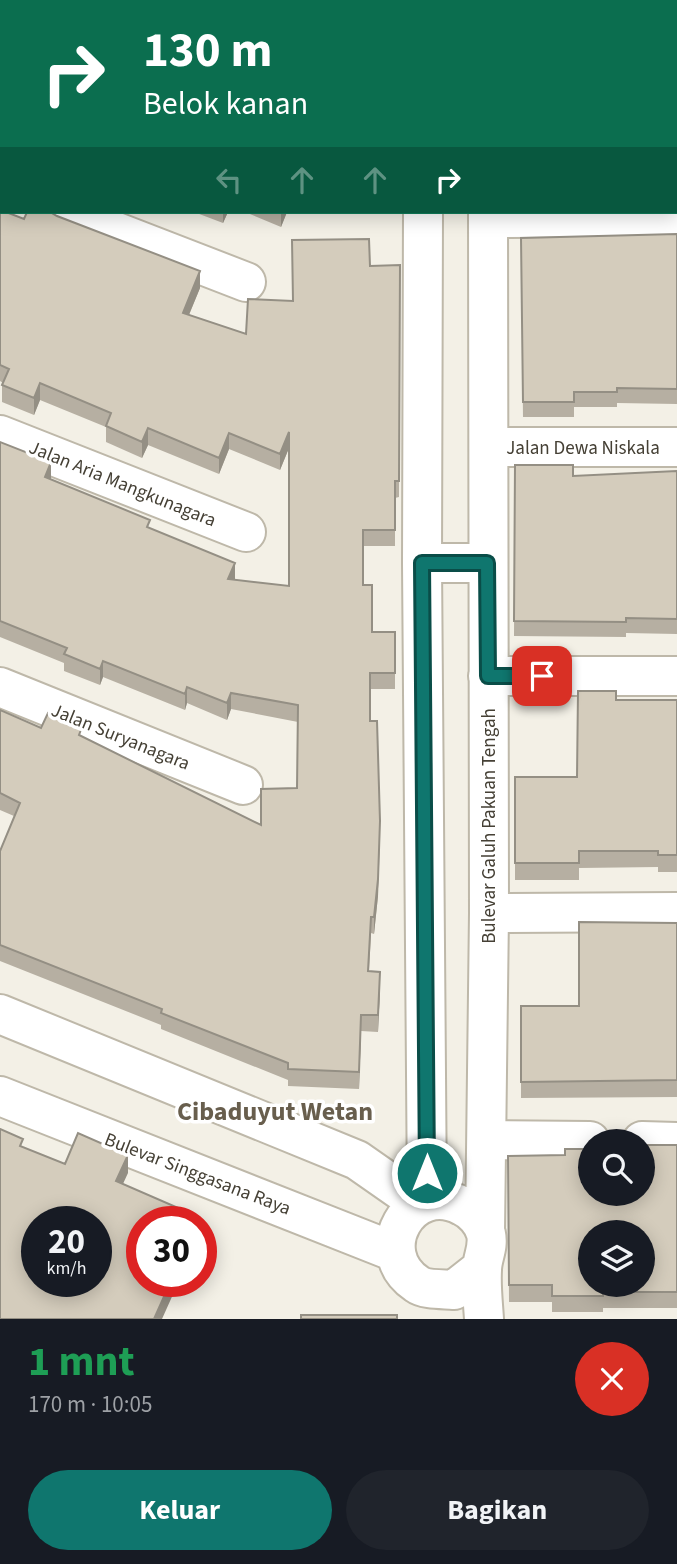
<!DOCTYPE html>
<html lang="id">
<meta charset="utf-8">
<style>
body{margin:0;font-family:"Source Sans 3",sans-serif;background:#20242c;color:#f1f3f6;height:100vh;display:flex;flex-direction:column;font-size:26px;white-space:nowrap}
*{box-sizing:border-box;margin:0}
p{font-size:23px;color:#9ea1a6}
.icon{flex:none;width:38px;height:38px;fill:none;stroke:currentColor;stroke-width:2;stroke-linecap:round;stroke-linejoin:round}
.map{position:relative;height:1319px;overflow:hidden}
.side{display:flex;flex-direction:column;background:#171b24;flex:1}
.side>*{flex:none}
.top-card{position:absolute;left:0px;top:0px;width:677px;height:214px;box-shadow:0 4px 18px #0003;background:#0b6e4f;color:#fff;overflow:hidden}
.controls{position:absolute;left:578px;top:1129px;display:grid;gap:14px}
.controls a{display:grid;place-items:center;width:77px;height:77px;border-radius:50%;background:#171b24;box-shadow:0 4px 18px #0003;font-size:35px}
.speed{position:absolute;left:21px;top:1206px;display:flex;gap:14px;font-size:35px;font-weight:700;text-align:center}
.speed>*{display:grid;place-content:center;width:91px;height:91px;border-radius:50%;background:#171b24;box-shadow:0 4px 18px #0003;line-height:1}
.speed small{font-size:18px;font-weight:400}
.speed .limit{border:10px solid #d22;background:#fff;color:#111}
.pin{position:absolute;display:grid;place-items:center;width:60px;height:60px;color:#fff;margin:-30px;border-radius:14px;box-shadow:0 4px 10px #0006}
.me{position:absolute;width:77px;margin:-38px;rotate:0deg;stroke-linejoin:round;filter:drop-shadow(0 0 5px #0008)}
.turn{display:flex;align-items:center;gap:24px;height:147px;padding:0 28px;font-size:32px}
.turn .icon{width:91px;height:91px;stroke-width:2.5}
.turn b{display:block;font-size:49px;line-height:60px}
.lanes{display:flex;align-items:center;height:66px;padding:0 28px;background:#0003;justify-content:center;gap:35px;direction:ltr}
.lanes .off{opacity:.35}
.round{display:grid;place-items:center;flex:none;width:74px;height:74px;border-radius:37px;background:#20242c}
.headline{display:flex;align-items:center;justify-content:space-between;height:119px;padding:0 28px}
h1{font-size:42px;font-weight:700;line-height:52px;color:#1e9e55}
.cta{display:flex;gap:14px;margin-top:auto;padding:14px 28px}
.cta a{flex:1;height:80px;border-radius:42px;background:#0f766e;color:#fff;font-size:28px;font-weight:700;line-height:80px;text-align:center}
.cta a+a{background:#20242c;color:#f1f3f6}
.map>svg:first-child{display:block}
.lines{fill:none;stroke-linecap:round;stroke-linejoin:round}
.minor-casing{stroke:#beb8a9;stroke-width:42}
.minor{stroke:#fff;stroke-width:38}
.wall{fill:#b6afa2}
.shaded-wall{fill:#948f84}
.building{fill:#d4ccbc;stroke:#948f84;stroke-width:2;fill-rule:evenodd}
.route-casing{stroke:#0a4d48;stroke-width:18}
.route{stroke:#0f766e;stroke-width:12}
.labels{text-anchor:middle;stroke-width:7;stroke-linejoin:round;paint-order:stroke}
.street-label{font-size:19px;fill:#454035;stroke:#fff}
.district-label{font-size:26px;font-weight:bold;fill:#685e4d;stroke:#fff}
</style>
<div class="map">
<svg width="677" height="1319" viewBox="0 0 677 1319">
<rect width="100%" height="100%" fill="#f3f0e6"/>
<g class="lines">
<g class="minor-casing">
<path id="minor" d="M 149,0 L 153,2
M 424,2 L 424,0
M 489,2 L 489,0
M 0,186 L 2,187
M 65,212 L 246,282
M 423,212 L 422,563 L 427,1201
M 488,218 L 677,217
M 0,435 L 246,532
M 489,447 L 677,447
M 422,563 L 487,563
M 488,676 L 677,676
M 0,687 L 243,785
M 489,913 L 677,912
M 0,1014 L 357,1160 L 420,1204
M 0,1096 L 395,1252
M 487,1140 L 590,1141
M 642,1141 L 677,1142
M 485,1231 L 489,913 L 488,212
M 482,1268 L 454,1290 C 443,1289 425,1290 417,1284 C 369,1252 410,1179 462,1206 C 473,1211 483,1222 486,1234 C 489,1248 482,1257 482,1270 C 481,1286 483,1303 484,1319"/>
</g>
<use href="#minor" class="minor"/>
</g>
<path class="wall" d="M 676,2 L 677,2 L 677,87 L 676,87 Z
M 0,209 L 24,219 L 57,216 L 200,288 L 189,315 L 246,334 L 293,301 L 370,266 L 400,265 L 399,497 L 395,498 L 395,546 L 363,546 L 363,585 L 372,632 L 395,632 L 395,689 L 370,689 L 370,721 L 380,837 L 378,896 L 374,934 L 371,933 L 369,971 L 380,988 L 378,1032 L 361,1031 L 359,1089 L 288,1086 L 288,1080 L 161,1029 L 161,1025 L 0,961 L 0,851 L 14,816 L 0,810 L 0,710 L 41,728 L 82,737 L 261,825 L 297,788 L 298,722 L 231,709 L 227,720 L 187,703 L 185,710 L 103,677 L 100,685 L 64,671 L 64,663 L 0,637 L 0,442 L 51,479 L 150,528 L 235,580 L 289,586 L 289,448 L 280,470 L 229,449 L 219,474 L 148,445 L 142,458 L 106,442 L 106,427 L 40,400 L 34,415 L 2,402 L 2,385 L 3,383 L 0,381 Z
M 194,212 L 228,212 L 223,223 Z
M 245,212 L 287,212 L 281,227 Z
M 677,234 L 677,404 L 617,403 L 617,407 L 574,407 L 574,417 L 523,417 L 521,238 Z
M 515,465 L 573,476 L 677,471 L 677,634 L 626,633 L 626,637 L 514,636 Z
M 616,700 L 677,700 L 677,872 L 658,872 L 658,867 L 579,868 L 579,880 L 515,880 L 515,777 L 577,777 Z
M 677,923 L 677,1097 L 521,1098 L 521,1006 L 579,1006 Z
M 677,1145 L 677,1308 L 603,1308 L 603,1312 L 552,1312 L 552,1302 L 509,1302 L 508,1156 L 590,1194 Z"/>
<path class="shaded-wall" d="M 2,126 L 2,141 L 0,145 L 0,130 Z
M 223,212 L 228,212 L 223,223 Z
M 281,212 L 287,212 L 281,227 Z
M 200,271 L 200,288 L 183,329 L 183,313 Z
M 40,383 L 40,400 L 34,415 L 34,398 Z
M 148,428 L 148,445 L 142,458 L 142,442 Z
M 289,432 L 289,448 L 280,470 L 280,454 Z
M 229,433 L 229,449 L 219,474 L 219,458 Z
M 51,462 L 51,479 L 45,477 Z
M 235,563 L 235,580 L 228,579 Z
M 103,661 L 103,677 L 100,685 L 100,669 Z
M 187,687 L 187,703 L 185,710 L 185,694 Z
M 231,693 L 231,709 L 227,720 L 227,703 Z
M 380,821 L 378,896 L 374,934 L 374,917 Z
M 380,972 L 380,988 L 378,1032 L 378,1015 Z
M 361,1015 L 361,1031 L 359,1089 L 359,1072 Z
M 128,1155 L 128,1173 L 116,1199 L 116,1181 Z
M 171,1281 L 179,1281 L 162,1319 L 154,1319 Z"/>
<path class="building" d="M 0,0 L 91,0 L 95,2 L 2,2 L 2,126 L 0,130 Z
M 293,0 L 374,1 L 374,2 L 293,2 Z
M 524,0 L 652,0 L 677,2 L 677,72 L 676,72 L 676,2 L 524,2 Z
M 0,209 L 2,210 L 2,212 L 6,212 L 24,219 L 27,212 L 50,212 L 57,216 L 200,271 L 183,313 L 246,334 L 248,299 L 293,301 L 292,240 L 369,239 L 370,266 L 400,265 L 399,481 L 395,481 L 395,530 L 363,530 L 363,585 L 372,585 L 372,632 L 395,632 L 395,673 L 370,673 L 370,721 L 377,721 L 380,821 L 378,879 L 374,917 L 371,917 L 368,971 L 380,972 L 378,1015 L 361,1015 L 359,1072 L 288,1069 L 288,1063 L 161,1013 L 162,1009 L 0,945 L 0,851 L 20,803 L 0,793 L 0,710 L 41,728 L 48,713 L 82,727 L 79,735 L 261,825 L 261,789 L 297,788 L 298,705 L 231,693 L 227,703 L 187,687 L 185,694 L 103,661 L 100,669 L 64,654 L 67,648 L 0,621 L 0,442 L 51,462 L 45,477 L 150,520 L 147,527 L 235,563 L 228,579 L 289,586 L 289,432 L 280,454 L 229,433 L 219,458 L 148,428 L 142,442 L 106,426 L 111,413 L 40,383 L 34,398 L 2,385 L 9,369 L 0,365 Z
M 677,234 L 677,389 L 617,388 L 617,392 L 574,392 L 574,402 L 523,402 L 521,238 Z
M 515,465 L 573,465 L 573,476 L 677,471 L 677,619 L 626,618 L 626,622 L 514,621 Z
M 578,691 L 616,691 L 616,700 L 677,700 L 677,855 L 658,855 L 658,851 L 579,851 L 579,863 L 515,863 L 515,777 L 577,777 Z
M 579,922 L 677,923 L 677,1080 L 521,1082 L 521,1006 L 579,1006 Z
M 0,1129 L 23,1139 L 20,1146 L 65,1164 L 78,1133 L 128,1155 L 116,1181 L 199,1217 L 197,1222 L 142,1222 L 142,1281 L 171,1281 L 154,1319 L 0,1319 ZM 37,1222 L 96,1222 L 96,1281 L 37,1281 Z
M 642,1145 L 677,1145 L 677,1292 L 603,1292 L 603,1296 L 552,1296 L 552,1285 L 509,1285 L 508,1156 L 565,1155 L 565,1149 L 590,1149 L 590,1194 L 642,1194 ZM 590,1232 L 642,1232 L 642,1284 L 590,1284 Z
M 301,1315 L 397,1315 L 397,1319 L 301,1319 Z"/>
<g class="lines">
<g class="route-casing">
<path id="route" d="M 427,1173 L 422,563 L 487,563 L 488,676 L 542,676"/>
</g>
<use href="#route" class="route"/>
</g>
<g class="labels">
<g class="street-label">
<text x="583" y="454">Jalan Dewa Niskala</text>
<text transform="translate(123 483) rotate(22)" y="7">Jalan Aria Mangkunagara</text>
<text transform="translate(121 736) rotate(22)" y="7">Jalan Suryanagara</text>
<text transform="translate(488 826) rotate(-90)" y="7">Bulevar Galuh Pakuan Tengah</text>
<text transform="translate(198 1173) rotate(21)" y="7">Bulevar Singgasana Raya</text>
</g>
<g class="district-label">
<text x="275" y="1120">Cibaduyut Wetan</text>
</g>
</g>
</svg>
<div class="controls">
<a><svg class="icon" aria-label="search" viewBox="0 0 24 24"><circle cx="10" cy="10" r="6"/><path d="M15 15l6 6"/></svg></a>
<a><svg class="icon" aria-label="layers" viewBox="0 0 24 24"><path d="M12 4l9 5-9 5-9-5zM3 14l9 5 9-5"/></svg></a>
</div>
<div class="speed"><div>20<small>km/h</small></div><div class="limit">30</div></div>
<div class="pin" style="left:542px;top:676px;background:#d93025"><svg class="icon" aria-label="arrive" viewBox="0 0 24 24"><path d="M6 21V4h12l-3 4 3 4H6"/></svg></div>
<svg class="me" style="left:427px;top:1173px" viewBox="-20 -20 40 40"><circle r="17" fill="#0f766e" stroke="#fff" stroke-width="3"/><path d="M0-11L8 9 0 5-8 9z" fill="#fff"/></svg>
<div class="top-card">
<div class="turn"><svg class="icon" aria-label="right" viewBox="0 0 24 24"><path d="M7 20v-9h11M14 6l5 5-5 5"/></svg><div><b>130 m</b>Belok kanan</div></div>
<div class="lanes"><svg class="icon off" aria-label="left" viewBox="0 0 24 24"><path d="M17 20v-9H6M10 6l-5 5 5 5"/></svg><svg class="icon off" aria-label="ahead" viewBox="0 0 24 24"><path d="M12 20V5M6 11l6-6 6 6"/></svg><svg class="icon off" aria-label="ahead" viewBox="0 0 24 24"><path d="M12 20V5M6 11l6-6 6 6"/></svg><svg class="icon" aria-label="right" viewBox="0 0 24 24"><path d="M7 20v-9h11M14 6l5 5-5 5"/></svg></div>
</div>
</div>
<section class="side">
<div class="headline"><div><h1>1 mnt</h1><p>170 m · 10:05</p></div><a class="round" style="background:#d93025;color:#fff"><svg class="icon" aria-label="close" viewBox="0 0 24 24"><path d="M6 6l12 12M18 6L6 18"/></svg></a></div>
<div class="cta"><a>Keluar</a><a>Bagikan</a></div>
</section>
